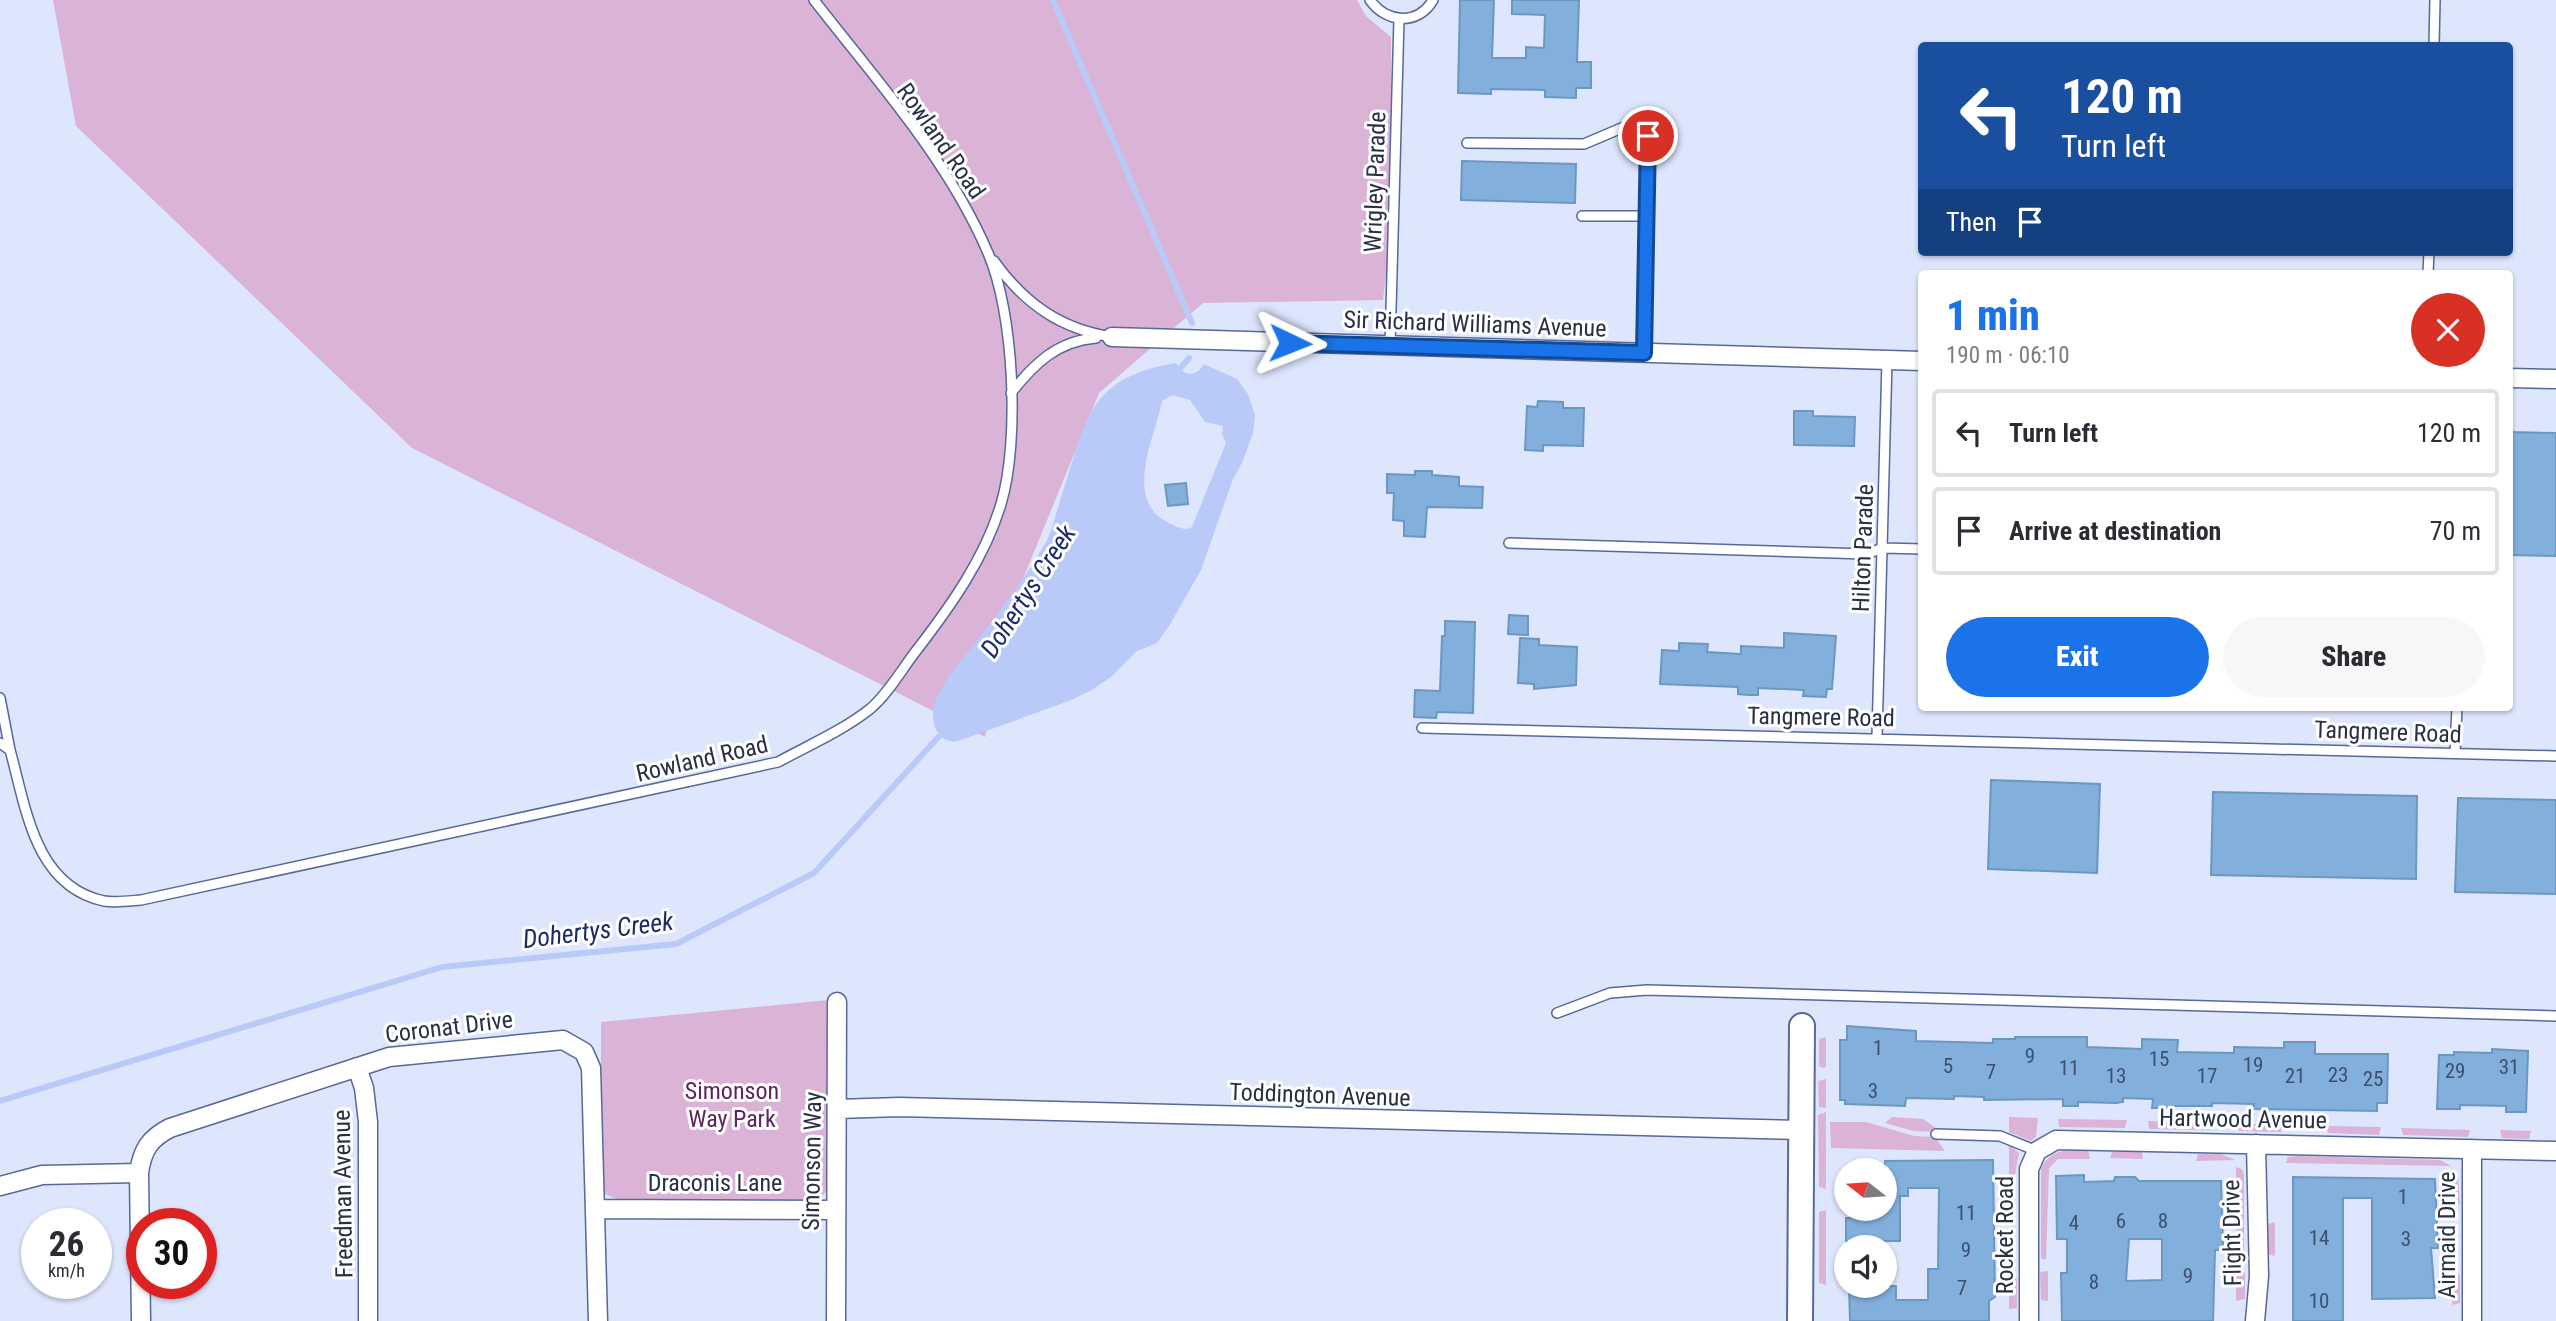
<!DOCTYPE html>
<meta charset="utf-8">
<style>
body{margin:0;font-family:"Roboto Condensed",sans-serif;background:#f7f7f7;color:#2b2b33;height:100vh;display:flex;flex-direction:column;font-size:26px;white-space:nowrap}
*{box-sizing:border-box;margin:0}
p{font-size:23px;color:#7c7c81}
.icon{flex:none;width:38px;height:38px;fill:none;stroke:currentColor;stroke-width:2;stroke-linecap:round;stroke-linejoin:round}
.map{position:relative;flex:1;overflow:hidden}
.details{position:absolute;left:1918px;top:270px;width:595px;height:441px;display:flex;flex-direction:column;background:#fff;border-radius:7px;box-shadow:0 2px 5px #0004}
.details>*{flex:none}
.banner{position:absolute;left:1918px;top:42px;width:595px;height:214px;border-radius:7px;box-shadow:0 2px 5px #0004;background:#1a4fa0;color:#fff;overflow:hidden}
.needle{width:46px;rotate:287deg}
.controls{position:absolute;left:1834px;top:1158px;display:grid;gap:14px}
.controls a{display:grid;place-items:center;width:63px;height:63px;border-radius:50%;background:#fff;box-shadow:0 2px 5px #0004;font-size:35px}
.speed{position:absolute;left:21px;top:1208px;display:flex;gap:14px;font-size:35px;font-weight:700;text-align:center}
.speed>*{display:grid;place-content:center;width:91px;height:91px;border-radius:50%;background:#fff;box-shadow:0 2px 5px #0004;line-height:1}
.speed small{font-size:18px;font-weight:400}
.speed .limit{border:10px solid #d22;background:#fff;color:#111}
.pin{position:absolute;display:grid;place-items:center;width:60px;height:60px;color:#fff;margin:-30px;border:4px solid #fff;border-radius:50%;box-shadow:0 2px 7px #0007}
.me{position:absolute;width:77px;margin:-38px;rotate:92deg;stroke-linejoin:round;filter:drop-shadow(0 0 5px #0008)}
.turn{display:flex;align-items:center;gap:24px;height:147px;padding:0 28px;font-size:32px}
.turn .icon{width:91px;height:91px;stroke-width:2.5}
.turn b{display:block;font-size:49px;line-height:60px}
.then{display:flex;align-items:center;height:66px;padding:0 28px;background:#0003;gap:14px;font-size:26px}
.round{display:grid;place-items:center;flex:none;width:74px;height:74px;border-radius:37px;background:#f7f7f7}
.overview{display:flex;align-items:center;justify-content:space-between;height:119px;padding:0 28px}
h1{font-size:42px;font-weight:800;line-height:52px;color:#1a73e8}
.cta{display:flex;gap:14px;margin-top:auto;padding:14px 28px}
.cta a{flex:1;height:80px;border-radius:42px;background:#1a73e8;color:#fff;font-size:28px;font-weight:800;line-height:80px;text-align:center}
.cta a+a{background:#f7f7f7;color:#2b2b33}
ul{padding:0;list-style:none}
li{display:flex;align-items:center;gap:21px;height:88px;margin:0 14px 10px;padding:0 14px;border:4px solid #e1e1e2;border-radius:7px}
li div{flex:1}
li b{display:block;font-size:26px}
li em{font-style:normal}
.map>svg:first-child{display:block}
.green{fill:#dab3d7}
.water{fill:#b9caf8;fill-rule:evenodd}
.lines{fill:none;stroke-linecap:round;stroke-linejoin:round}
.stream{stroke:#b9caf8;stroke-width:6}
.building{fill:#82afdc;stroke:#6b97c3;stroke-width:2;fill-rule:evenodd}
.lane-casing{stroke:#57689a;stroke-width:12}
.street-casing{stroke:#57689a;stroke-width:21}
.secondary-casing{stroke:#57689a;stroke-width:28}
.lane{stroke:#fff;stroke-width:9}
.street{stroke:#fff;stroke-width:18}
.secondary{stroke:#fff;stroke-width:24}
.route-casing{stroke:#114b97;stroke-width:18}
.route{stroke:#1a73e8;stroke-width:12}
.labels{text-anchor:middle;stroke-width:6;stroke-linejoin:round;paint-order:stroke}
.number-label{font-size:21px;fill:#3e506c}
.street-label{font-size:24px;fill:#283046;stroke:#fff}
.park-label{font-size:24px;fill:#5f245d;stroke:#fff}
.water-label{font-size:26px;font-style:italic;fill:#1b2a6a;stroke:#fff}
</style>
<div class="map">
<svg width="2556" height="1321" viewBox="0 0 2556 1321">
<rect width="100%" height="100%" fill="#dde6fd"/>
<path class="green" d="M 53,0 L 1357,0 L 1366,16 L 1391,37 L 1391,232 L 1383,300 L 1203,303 L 1099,393 L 1023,579 L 985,737 L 412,448 L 76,126 Z
M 829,1000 L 829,1187 L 823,1195 L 813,1200 L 621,1201 L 605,1194 L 601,1177 L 601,1022 Z
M 1826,1037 L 1826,1067 L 1823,1068 L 1819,1066 L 1819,1039 Z
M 1826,1079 L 1826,1108 L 1819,1107 L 1818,1081 Z
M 1826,1112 L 1826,1189 L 1819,1187 L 1818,1115 Z
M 1892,1117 L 1923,1119 L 1936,1128 L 1935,1132 L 1914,1131 L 1885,1123 Z
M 2009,1117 L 2038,1118 L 2036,1137 L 2031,1141 L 2009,1132 Z
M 2058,1119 L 2127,1120 L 2125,1128 L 2059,1127 Z
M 2148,1121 L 2216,1123 L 2214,1130 L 2149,1129 Z
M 1830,1122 L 1866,1122 L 1914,1136 L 1935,1137 L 1945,1151 L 1831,1148 Z
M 2237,1123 L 2282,1125 L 2281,1132 L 2239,1131 Z
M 2326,1126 L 2381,1127 L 2379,1135 L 2328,1133 Z
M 2401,1128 L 2470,1130 L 2468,1137 L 2403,1135 Z
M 2500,1130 L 2531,1131 L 2529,1139 L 2502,1138 Z
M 2009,1144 L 2019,1153 L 2014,1180 L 2009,1180 Z
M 2088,1150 L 2090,1159 L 2058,1159 L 2049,1168 L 2046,1260 L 2041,1258 L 2041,1169 C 2050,1148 2068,1150 2088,1150 Z
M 2112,1152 L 2142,1152 L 2143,1159 L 2110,1158 Z
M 2198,1154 L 2221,1154 L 2235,1160 L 2196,1161 Z
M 2297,1156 L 2440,1160 L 2451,1166 L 2286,1163 L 2288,1157 Z
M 2236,1167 L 2242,1169 L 2244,1175 L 2244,1258 L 2237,1259 Z
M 2452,1172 L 2458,1177 L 2460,1204 L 2452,1207 Z
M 1826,1210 L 1826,1285 L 1819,1283 L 1819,1212 Z
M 2275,1222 L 2275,1256 L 2268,1254 L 2268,1224 Z
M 2236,1270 L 2245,1272 L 2245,1299 L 2236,1301 Z
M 2048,1271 L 2048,1301 L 2041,1300 L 2040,1272 Z
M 2452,1272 L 2460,1275 L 2460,1303 L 2452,1305 Z
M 2009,1278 L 2017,1279 L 2017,1308 L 2009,1309 Z"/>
<path class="water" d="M 1176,363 C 1183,376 1196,378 1204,364 L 1237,379 L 1248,394 L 1255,415 L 1253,433 L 1242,463 L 1233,479 L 1201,570 L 1169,626 L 1157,643 L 1137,651 L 1111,677 L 1090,691 L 1069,701 L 958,741 C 936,745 928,718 936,700 C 945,678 961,661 975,643 C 1000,611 1026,577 1046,542 C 1053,530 1055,515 1060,501 C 1086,426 1083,378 1176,363 ZM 1172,395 L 1190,400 L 1205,422 L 1223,426 L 1222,434 L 1226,443 L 1192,527 L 1187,529 C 1179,529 1174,525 1167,522 C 1123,499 1155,437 1162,401 Z"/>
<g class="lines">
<path class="stream" d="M 1053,0 L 1192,323
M 1176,373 L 1189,358
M 0,1101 L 442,967 L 676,944 L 814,873 L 944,731"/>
</g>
<path class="building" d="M 1460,0 L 1494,0 L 1492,58 L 1526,58 L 1526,47 L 1544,48 L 1545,15 L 1512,14 L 1512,0 L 1579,0 L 1577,62 L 1591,62 L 1591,88 L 1576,88 L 1576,98 L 1545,97 L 1545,90 L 1491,89 L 1491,94 L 1458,93 Z
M 1462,161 L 1576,164 L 1575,203 L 1461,200 Z
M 1538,401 L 1563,402 L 1563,408 L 1584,408 L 1583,446 L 1543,445 L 1543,451 L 1525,450 L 1527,406 L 1537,407 Z
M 1794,411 L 1813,411 L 1813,416 L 1855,417 L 1854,446 L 1794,445 Z
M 2510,432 L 2556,433 L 2556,556 L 2510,555 Z
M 1415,471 L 1432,471 L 1432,475 L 1459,477 L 1459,486 L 1483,487 L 1482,508 L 1427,507 L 1425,537 L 1404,536 L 1404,521 L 1393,520 L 1394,493 L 1387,493 L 1387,474 L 1415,475 Z
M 1186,483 L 1188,504 L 1168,506 L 1165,485 Z
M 1509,615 L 1528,616 L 1528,635 L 1508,634 Z
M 1445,621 L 1475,622 L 1473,713 L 1437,712 L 1436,718 L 1414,717 L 1415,690 L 1440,691 L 1442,636 L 1445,636 Z
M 1784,633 L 1836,636 L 1832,689 L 1827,689 L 1826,697 L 1803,696 L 1804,690 L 1758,688 L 1758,695 L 1748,695 L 1738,694 L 1738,687 L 1660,684 L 1662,650 L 1679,651 L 1679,643 L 1708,644 L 1707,652 L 1741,654 L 1741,646 L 1784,648 Z
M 1520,638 L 1539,639 L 1539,645 L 1577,647 L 1576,685 L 1534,689 L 1534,684 L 1518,683 Z
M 1991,780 L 2100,784 L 2097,873 L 1988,869 Z
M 2213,792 L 2417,796 L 2416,879 L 2211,875 Z
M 2458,798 L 2556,800 L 2556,894 L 2455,892 Z
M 1847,1026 L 1916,1031 L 1916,1041 L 1993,1043 L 1993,1039 L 2015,1039 L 2015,1037 L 2087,1037 L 2087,1047 L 2142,1049 L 2142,1039 L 2178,1040 L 2177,1052 L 2234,1053 L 2234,1047 L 2284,1048 L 2284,1042 L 2315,1042 L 2315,1054 L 2388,1054 L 2387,1103 L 2377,1103 L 2377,1111 L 2253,1109 L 2254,1104 L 2212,1103 L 2212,1106 L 2171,1106 L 2171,1108 L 2152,1108 L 2153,1099 L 2123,1098 L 2123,1102 L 2116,1103 L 2078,1102 L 2078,1106 L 2063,1106 L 2063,1099 L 1984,1100 L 1984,1097 L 1954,1096 L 1954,1099 L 1906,1098 L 1905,1106 L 1845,1104 L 1845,1100 L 1840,1100 L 1840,1040 L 1847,1040 Z
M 2492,1049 L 2528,1051 L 2526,1112 L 2506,1112 L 2506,1106 L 2460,1105 L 2460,1109 L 2437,1109 L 2439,1055 L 2454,1055 L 2454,1052 L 2492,1053 Z
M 1993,1160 L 1995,1297 L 1989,1301 L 1989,1321 L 1850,1321 L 1849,1286 L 1896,1286 L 1896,1300 L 1928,1300 L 1928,1269 L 1938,1269 L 1939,1188 L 1908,1188 L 1908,1196 L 1900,1196 L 1900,1241 L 1846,1241 L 1846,1218 L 1851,1218 L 1852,1209 L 1885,1209 L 1885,1161 Z
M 2084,1175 L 2084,1182 L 2114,1181 L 2115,1177 L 2135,1177 L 2139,1181 L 2221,1181 L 2223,1244 L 2221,1250 L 2215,1250 L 2213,1321 L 2062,1321 L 2061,1273 L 2067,1273 L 2067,1239 L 2057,1239 L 2056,1176 ZM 2129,1239 L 2162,1239 L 2162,1280 L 2126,1281 Z
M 2293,1177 L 2435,1179 L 2438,1248 L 2431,1248 L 2435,1298 L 2372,1299 L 2372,1198 L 2343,1198 L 2343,1321 L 2293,1321 Z"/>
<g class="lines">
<g class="lane-casing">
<path id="lane" d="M 1370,0 C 1386,23 1418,26 1433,0
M 2434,46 L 2435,0
M 1467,143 L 1584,144 L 1624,127 L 1645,130 L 1648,136 L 1644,353
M 1582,216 L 1647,216
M 994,261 C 1024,303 1060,329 1112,337
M 2428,273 L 2429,252
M 1390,346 L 1399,19
M 1011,393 C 1034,364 1057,341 1096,338
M 1509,543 L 1866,554 L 1883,548 L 1922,549
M 0,698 L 10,750
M 1422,728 L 2556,756
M 1877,737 L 1887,360
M 0,743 L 10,750 C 26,807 34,886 104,901 C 115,903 129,901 141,900 L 778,762 C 809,745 842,731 870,709 C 888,694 902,669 916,651 C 950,607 985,558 1001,504 C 1020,441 1014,313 988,253 C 948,159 876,80 814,0
M 2455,753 L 2457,707
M 1557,1013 L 1610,993 L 1647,990 L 2556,1016
M 1936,1134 L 2000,1136 L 2037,1151"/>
</g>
<g class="street-casing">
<path id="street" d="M 1112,337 L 1922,361
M 2510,378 L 2556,379
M 357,1067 L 364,1088 L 368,1122 L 368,1321
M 838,1109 L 899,1107 L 1801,1130
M 139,1173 L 141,1321
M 0,1186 L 42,1175 L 139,1173 C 142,1150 150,1138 170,1128 L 389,1057 L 563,1040 L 584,1052 L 591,1068 L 598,1321
M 595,1209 L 836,1210
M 836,1321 L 837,1002
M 2029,1321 L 2029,1169 L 2037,1151 L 2056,1140 L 2556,1151
M 2255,1321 L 2259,1276 L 2256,1144
M 2472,1321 L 2472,1149"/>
</g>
<g class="secondary-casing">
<path id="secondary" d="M 1800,1321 L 1802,1026"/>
</g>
<use href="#lane" class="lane"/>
<use href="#street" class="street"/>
<use href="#secondary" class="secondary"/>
</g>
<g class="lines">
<g class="route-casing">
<path id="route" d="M 1290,343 L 1644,353 L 1648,136"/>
</g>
<use href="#route" class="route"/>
</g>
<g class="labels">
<g class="number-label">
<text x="1878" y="1055">1</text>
<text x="2030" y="1063">9</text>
<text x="2159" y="1066">15</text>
<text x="2253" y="1072">19</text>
<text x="1948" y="1073">5</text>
<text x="2509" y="1074">31</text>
<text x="2069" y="1075">11</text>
<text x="2455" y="1078">29</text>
<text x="1991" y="1079">7</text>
<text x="2338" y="1082">23</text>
<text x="2116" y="1083">13</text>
<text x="2207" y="1083">17</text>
<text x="2295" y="1083">21</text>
<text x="2373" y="1086">25</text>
<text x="1873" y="1098">3</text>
<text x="2403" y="1204">1</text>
<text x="1966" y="1220">11</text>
<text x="2121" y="1228">6</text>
<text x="2163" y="1228">8</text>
<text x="2074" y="1230">4</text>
<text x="2319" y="1245">14</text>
<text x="2406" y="1246">3</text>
<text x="1966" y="1257">9</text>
<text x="2188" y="1283">9</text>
<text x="2094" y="1289">8</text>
<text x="1962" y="1295">7</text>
<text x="2319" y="1308">10</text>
</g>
<g class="street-label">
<text transform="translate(941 141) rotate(55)" y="8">Rowland Road</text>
<text transform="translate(1375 182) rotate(-88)" y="8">Wrigley Parade</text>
<text transform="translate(1475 324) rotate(2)" y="8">Sir Richard Williams Avenue</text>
<text transform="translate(1863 548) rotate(-88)" y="8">Hilton Parade</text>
<text transform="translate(1821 717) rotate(1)" y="8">Tangmere Road</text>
<text transform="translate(2388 732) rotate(2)" y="8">Tangmere Road</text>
<text transform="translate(702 759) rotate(-13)" y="8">Rowland Road</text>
<text transform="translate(449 1027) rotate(-7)" y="8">Coronat Drive</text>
<text transform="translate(1320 1095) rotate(2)" y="8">Toddington Avenue</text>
<text transform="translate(2243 1119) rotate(1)" y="8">Hartwood Avenue</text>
<text transform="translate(812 1161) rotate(-89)" y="8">Simonson Way</text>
<text x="715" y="1191">Draconis Lane</text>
<text transform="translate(343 1194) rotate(-91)" y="8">Freedman Avenue</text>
<text transform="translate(2232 1233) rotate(-91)" y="8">Flight Drive</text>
<text transform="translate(2005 1235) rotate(-90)" y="8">Rocket Road</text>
<text transform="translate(2447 1235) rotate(-90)" y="8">Airmaid Drive</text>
</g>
<g class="park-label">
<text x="732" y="1099">Simonson<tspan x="732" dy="28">Way Park</tspan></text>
</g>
<g class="water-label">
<text transform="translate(1028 591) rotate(-57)" y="9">Dohertys Creek</text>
<text transform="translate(598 930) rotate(-7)" y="9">Dohertys Creek</text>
</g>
</g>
</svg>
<div class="controls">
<a><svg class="needle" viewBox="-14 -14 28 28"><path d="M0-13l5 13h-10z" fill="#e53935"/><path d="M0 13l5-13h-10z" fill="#7c7c81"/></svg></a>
<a><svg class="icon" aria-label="sound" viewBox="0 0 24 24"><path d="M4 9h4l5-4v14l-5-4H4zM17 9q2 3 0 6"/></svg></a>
</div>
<div class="speed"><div>26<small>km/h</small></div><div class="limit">30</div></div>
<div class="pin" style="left:1648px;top:136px;background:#d93025"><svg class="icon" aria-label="arrive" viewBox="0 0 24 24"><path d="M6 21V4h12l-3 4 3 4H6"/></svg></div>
<svg class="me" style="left:1290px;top:343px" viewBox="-20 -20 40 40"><path d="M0-17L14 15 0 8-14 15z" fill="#1a73e8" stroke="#fff" stroke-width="4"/></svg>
<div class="banner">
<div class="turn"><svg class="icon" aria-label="left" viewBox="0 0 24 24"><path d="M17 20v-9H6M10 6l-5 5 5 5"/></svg><div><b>120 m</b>Turn left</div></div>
<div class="then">Then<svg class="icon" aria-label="arrive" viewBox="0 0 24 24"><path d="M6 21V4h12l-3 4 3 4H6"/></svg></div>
</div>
<section class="details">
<div class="overview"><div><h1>1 min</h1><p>190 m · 06:10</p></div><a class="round" style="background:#d93025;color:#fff"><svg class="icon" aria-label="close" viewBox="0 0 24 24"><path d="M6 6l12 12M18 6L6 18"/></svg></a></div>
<ul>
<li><svg class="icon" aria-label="left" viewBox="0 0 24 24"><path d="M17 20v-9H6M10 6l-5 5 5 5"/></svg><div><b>Turn left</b></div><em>120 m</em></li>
<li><svg class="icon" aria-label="arrive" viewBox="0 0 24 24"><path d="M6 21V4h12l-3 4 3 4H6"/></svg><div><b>Arrive at destination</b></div><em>70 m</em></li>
</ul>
<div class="cta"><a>Exit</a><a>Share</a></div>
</section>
</div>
